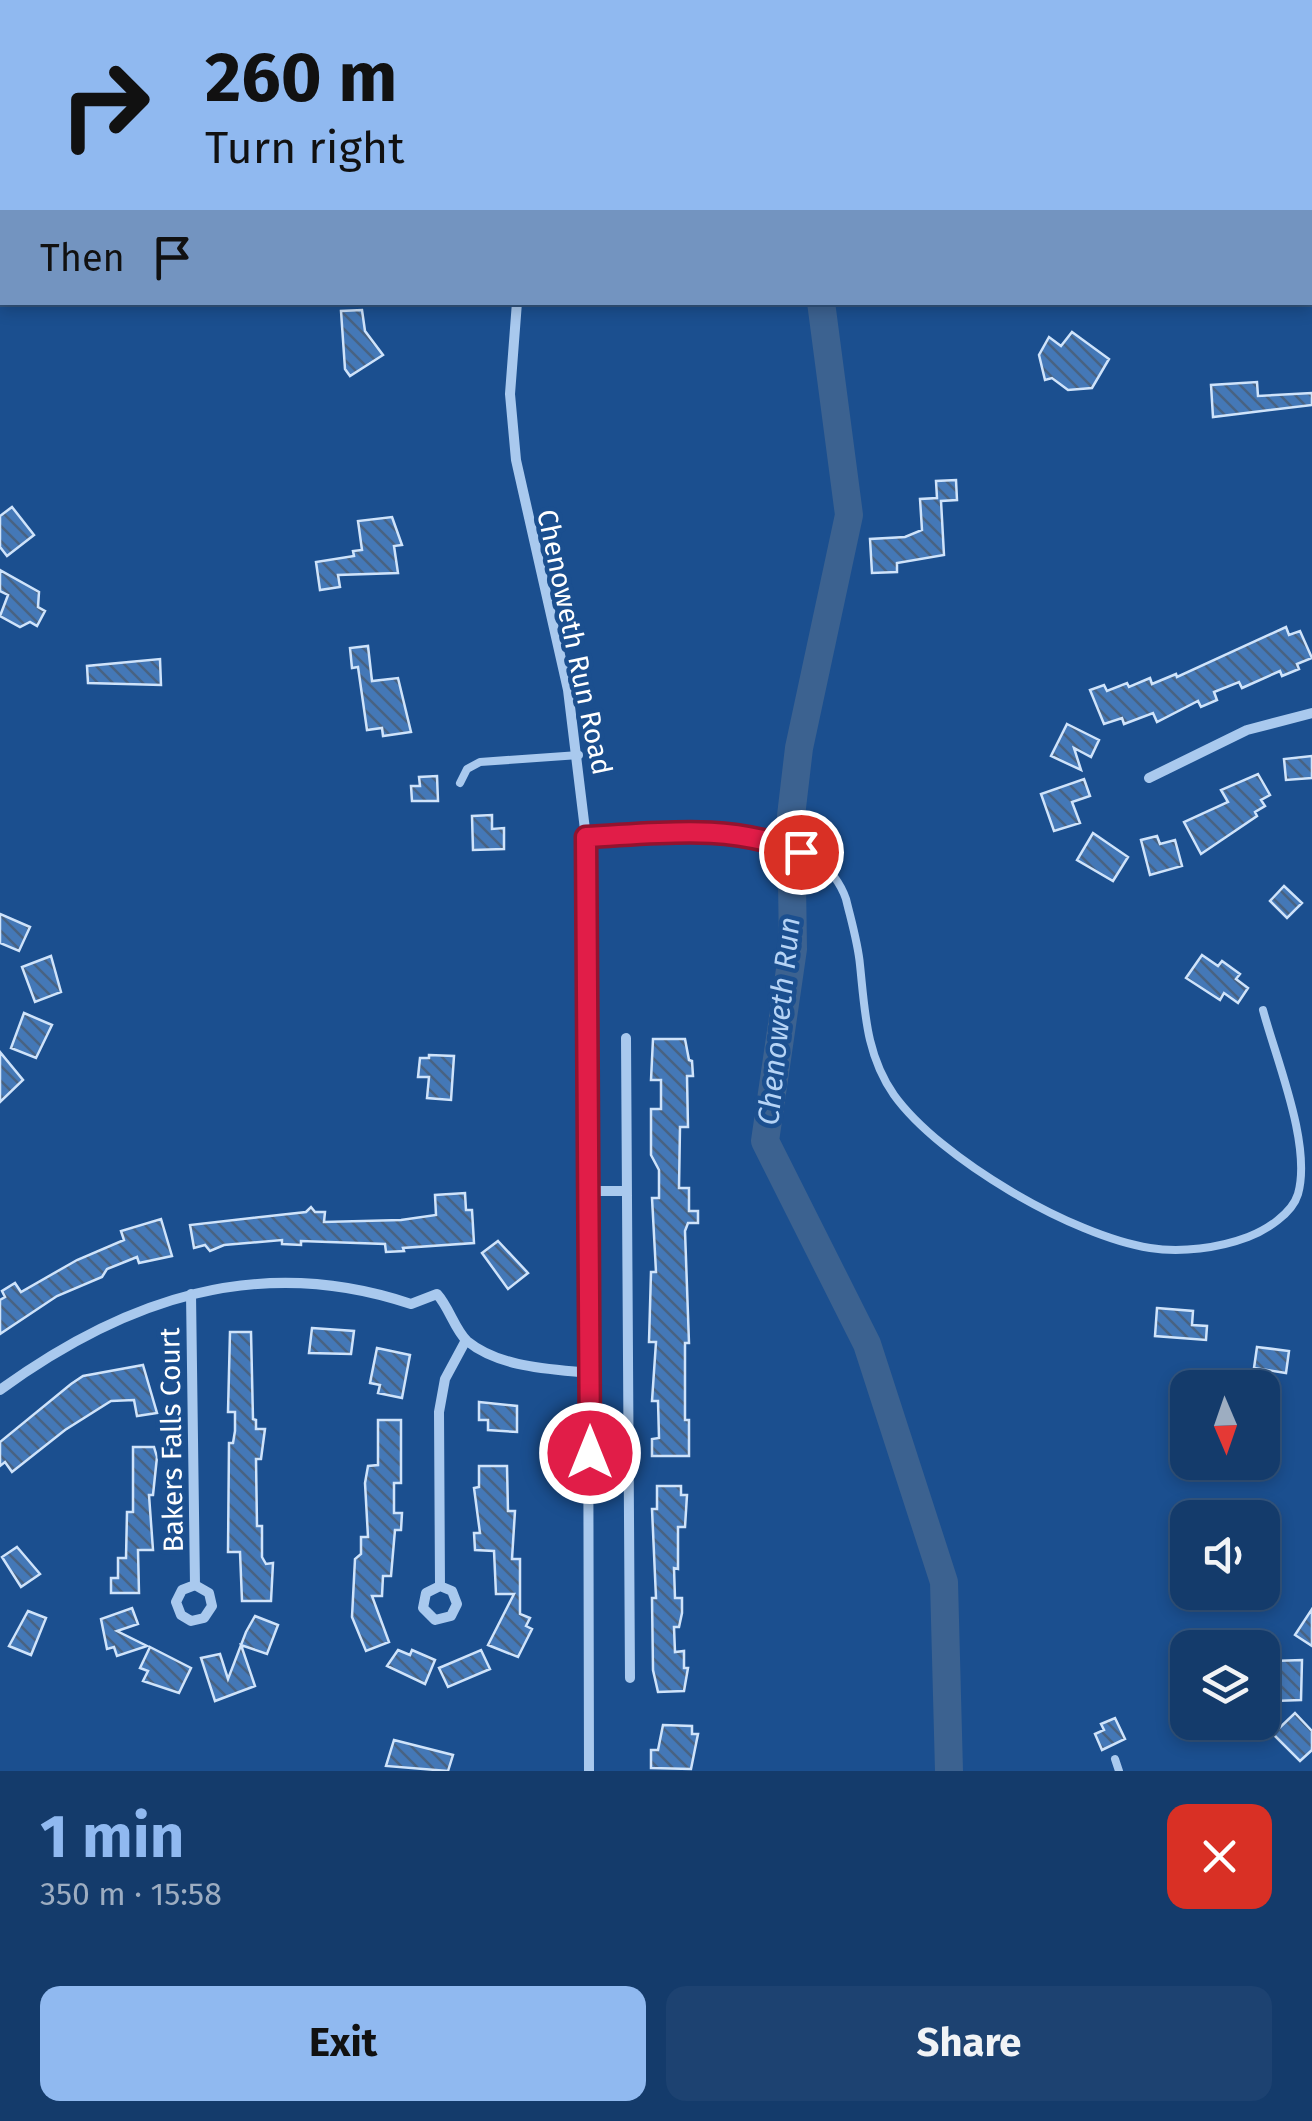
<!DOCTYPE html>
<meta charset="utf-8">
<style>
body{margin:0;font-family:"Fira Sans",sans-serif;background:#1d4271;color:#f1f3f6;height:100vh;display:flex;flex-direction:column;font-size:38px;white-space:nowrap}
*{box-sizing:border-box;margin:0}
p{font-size:32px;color:#9dadc1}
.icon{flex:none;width:55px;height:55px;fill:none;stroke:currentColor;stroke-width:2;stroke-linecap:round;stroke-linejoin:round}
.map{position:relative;height:1771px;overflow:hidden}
.drawer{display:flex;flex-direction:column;background:#143b6b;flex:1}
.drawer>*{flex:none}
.hud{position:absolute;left:0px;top:0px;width:1312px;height:305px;box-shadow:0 5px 15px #0003,0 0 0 2px #33557e;background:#90b9f0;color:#111;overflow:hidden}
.needle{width:65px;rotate:178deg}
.tools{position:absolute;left:1170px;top:1370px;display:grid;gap:20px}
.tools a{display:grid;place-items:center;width:110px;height:110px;border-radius:20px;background:#143b6b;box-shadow:0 5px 15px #0003,0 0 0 2px #33557e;font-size:50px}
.pin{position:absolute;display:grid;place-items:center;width:85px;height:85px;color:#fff;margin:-42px;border:5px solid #fff;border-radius:50%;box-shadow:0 2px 10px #0007}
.me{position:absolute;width:110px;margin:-55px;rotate:0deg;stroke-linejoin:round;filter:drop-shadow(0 0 8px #0008)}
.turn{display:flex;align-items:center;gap:35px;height:210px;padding:0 40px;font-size:45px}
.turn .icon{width:130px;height:130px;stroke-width:2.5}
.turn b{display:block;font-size:70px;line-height:85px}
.then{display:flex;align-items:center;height:95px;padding:0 40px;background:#0003;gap:20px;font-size:38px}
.round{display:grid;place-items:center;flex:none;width:105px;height:105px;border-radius:20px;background:#1d4271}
.head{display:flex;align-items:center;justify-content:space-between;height:170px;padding:0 40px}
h1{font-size:60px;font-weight:700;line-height:75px;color:#90b9f0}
.primary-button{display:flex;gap:20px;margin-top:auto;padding:20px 40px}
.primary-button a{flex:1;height:115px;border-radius:20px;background:#90b9f0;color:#111;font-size:40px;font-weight:700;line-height:115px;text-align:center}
.primary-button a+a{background:#1d4271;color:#f1f3f6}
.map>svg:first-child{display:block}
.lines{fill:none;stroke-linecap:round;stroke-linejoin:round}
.river{stroke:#3c6290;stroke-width:28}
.building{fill:url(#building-back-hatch);stroke:#cfe3fa;stroke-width:2.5}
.service{stroke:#a9c9ee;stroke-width:8}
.minor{stroke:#a9c9ee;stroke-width:10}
.route-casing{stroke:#92132f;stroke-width:25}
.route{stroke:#e11d48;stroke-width:18}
.labels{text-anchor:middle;stroke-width:9;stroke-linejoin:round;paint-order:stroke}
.street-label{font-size:28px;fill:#fff;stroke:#1b4f8f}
.water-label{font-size:30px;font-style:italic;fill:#b5d3f5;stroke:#1b4f8f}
</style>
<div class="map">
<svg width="1312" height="1771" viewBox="0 0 1312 1771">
<defs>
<pattern id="building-back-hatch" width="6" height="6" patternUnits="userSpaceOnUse" patternTransform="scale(2.5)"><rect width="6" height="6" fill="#4478b7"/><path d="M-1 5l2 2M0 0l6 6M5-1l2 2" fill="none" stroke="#486282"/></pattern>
</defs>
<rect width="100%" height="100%" fill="#1b4f8f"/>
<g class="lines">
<path class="river" d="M 732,0 L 734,2
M 821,302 L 849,515 L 799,748 L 791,816 L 793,949 L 765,1141 L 867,1344 L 944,1582 L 949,1771"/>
</g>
<path class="building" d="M 362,310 L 365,331 L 383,355 L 350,376 L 345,369 L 341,311 Z
M 1072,332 L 1109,359 L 1092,388 L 1068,390 L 1052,378 L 1045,380 L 1039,355 L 1049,337 L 1061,346 Z
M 1257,382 L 1258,396 L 1312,393 L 1312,405 L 1213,417 L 1211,385 Z
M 956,480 L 957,500 L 941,501 L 944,555 L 897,563 L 897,572 L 872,573 L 870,539 L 905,537 L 922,530 L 920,499 L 937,498 L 936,481 Z
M 12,507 L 34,535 L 7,556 L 0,547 L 0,516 Z
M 392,517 L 402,545 L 394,546 L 398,573 L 338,575 L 340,587 L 320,590 L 316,562 L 354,556 L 353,551 L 362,550 L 358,521 Z
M 0,570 L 39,592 L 38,607 L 45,611 L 37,626 L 30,622 L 20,627 L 0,616 L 8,595 L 0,591 Z
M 1286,627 L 1289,635 L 1300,631 L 1312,658 L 1297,664 L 1299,669 L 1282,676 L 1280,671 L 1242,688 L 1239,682 L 1214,692 L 1217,700 L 1201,707 L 1198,701 L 1157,722 L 1153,713 L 1124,724 L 1122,718 L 1104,724 L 1090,690 L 1104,685 L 1107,691 L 1127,683 L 1129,687 L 1150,678 L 1152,684 L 1176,674 L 1177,677 Z
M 368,646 L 372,681 L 398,678 L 411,732 L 383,736 L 382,728 L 367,730 L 358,667 L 352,668 L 350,648 Z
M 160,659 L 161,685 L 88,683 L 87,666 Z
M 1067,724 L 1099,740 L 1091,757 L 1074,748 L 1081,770 L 1051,756 Z
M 1312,756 L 1312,778 L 1286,780 L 1284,759 Z
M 1258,774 L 1270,795 L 1261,800 L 1265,806 L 1255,812 L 1257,816 L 1201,854 L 1184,822 L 1228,802 L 1221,790 Z
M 437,776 L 438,801 L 412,801 L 411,786 L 420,786 L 419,777 Z
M 1084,779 L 1090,796 L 1072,802 L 1080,823 L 1054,831 L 1041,794 Z
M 492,815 L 492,829 L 504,828 L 504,849 L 473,850 L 472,816 Z
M 1093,833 L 1128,857 L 1113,881 L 1077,860 Z
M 1157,836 L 1160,844 L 1175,840 L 1182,866 L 1150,875 L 1141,840 Z
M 1284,886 L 1302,903 L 1287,918 L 1270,901 Z
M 0,914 L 30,927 L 19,951 L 0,943 Z
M 1202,955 L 1218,966 L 1222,961 L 1240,974 L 1236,979 L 1248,988 L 1238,1003 L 1224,993 L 1220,1000 L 1186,978 Z
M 51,956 L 61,992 L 35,1002 L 22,967 Z
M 24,1013 L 52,1025 L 36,1058 L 11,1048 Z
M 653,1039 L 685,1039 L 689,1060 L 692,1061 L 693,1076 L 687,1076 L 688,1127 L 680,1127 L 679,1188 L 689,1188 L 689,1211 L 698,1211 L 698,1223 L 688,1223 L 685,1231 L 689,1343 L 685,1343 L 685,1420 L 689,1420 L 689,1456 L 652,1456 L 652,1439 L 659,1438 L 658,1401 L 652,1401 L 656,1342 L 649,1342 L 651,1272 L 656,1272 L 652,1198 L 659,1198 L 659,1170 L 651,1155 L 651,1109 L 661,1109 L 661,1080 L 651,1080 Z
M 0,1052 L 23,1080 L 0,1102 Z
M 429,1055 L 454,1056 L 451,1100 L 427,1098 L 429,1077 L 418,1077 L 420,1058 L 429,1058 Z
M 465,1193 L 466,1210 L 472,1210 L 474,1243 L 403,1248 L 404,1251 L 386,1252 L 385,1244 L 301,1241 L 301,1245 L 282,1244 L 282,1240 L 224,1245 L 210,1251 L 205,1245 L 194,1248 L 190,1225 L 306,1212 L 311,1207 L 315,1212 L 325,1212 L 324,1222 L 401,1220 L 436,1215 L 435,1195 Z
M 161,1219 L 172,1256 L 139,1263 L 137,1257 L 107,1269 L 102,1277 L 57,1296 L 0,1334 L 0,1300 L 5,1297 L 2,1291 L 15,1283 L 21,1292 L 77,1260 L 124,1240 L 121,1231 Z
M 498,1241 L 528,1273 L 508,1289 L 482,1253 Z
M 1157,1308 L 1193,1311 L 1192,1325 L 1207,1326 L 1206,1340 L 1155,1336 Z
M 312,1328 L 354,1331 L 351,1354 L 309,1353 Z
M 230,1332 L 251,1332 L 253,1419 L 256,1420 L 256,1429 L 265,1429 L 261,1459 L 256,1459 L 257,1526 L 262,1526 L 262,1557 L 266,1564 L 273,1563 L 271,1601 L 242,1601 L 240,1552 L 228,1552 L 229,1443 L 233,1443 L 235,1431 L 235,1412 L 228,1412 Z
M 1257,1347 L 1289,1351 L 1286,1373 L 1254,1368 Z
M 377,1348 L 410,1355 L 402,1398 L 378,1393 L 380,1385 L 370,1383 Z
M 143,1365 L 157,1413 L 137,1416 L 134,1400 L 111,1401 L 65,1430 L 12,1472 L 5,1462 L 0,1466 L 0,1442 L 71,1384 L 83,1376 Z
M 479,1402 L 517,1406 L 517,1432 L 488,1430 L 488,1420 L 479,1420 Z
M 378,1420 L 401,1420 L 401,1483 L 394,1483 L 394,1513 L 402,1513 L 401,1530 L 395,1530 L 391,1576 L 383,1576 L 382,1596 L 372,1596 L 389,1642 L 366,1651 L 352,1617 L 355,1559 L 361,1554 L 361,1537 L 368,1537 L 365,1483 L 368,1466 L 378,1465 Z
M 133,1447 L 154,1447 L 157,1457 L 153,1495 L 149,1495 L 153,1550 L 138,1550 L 139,1593 L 111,1593 L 111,1578 L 118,1578 L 118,1558 L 126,1558 L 127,1512 L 133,1512 Z
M 479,1466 L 507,1466 L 508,1511 L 515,1511 L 512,1559 L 520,1559 L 520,1614 L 530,1618 L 526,1626 L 532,1629 L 518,1657 L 488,1645 L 514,1594 L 496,1594 L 494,1551 L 475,1550 L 474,1533 L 480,1533 L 474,1488 L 479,1487 Z
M 657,1486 L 681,1486 L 681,1495 L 687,1495 L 685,1527 L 678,1527 L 678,1569 L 674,1568 L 675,1598 L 682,1598 L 682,1613 L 679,1627 L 674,1627 L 675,1652 L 684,1651 L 684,1668 L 688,1668 L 684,1691 L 658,1692 L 653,1670 L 652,1598 L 656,1598 L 652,1509 L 657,1509 Z
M 17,1547 L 40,1574 L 21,1587 L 2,1557 Z
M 132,1608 L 138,1624 L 117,1631 L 147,1646 L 117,1656 L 114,1647 L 107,1649 L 101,1619 Z
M 1312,1609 L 1312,1646 L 1295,1635 Z
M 28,1611 L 46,1618 L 31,1655 L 9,1646 Z
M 255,1616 L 278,1625 L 267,1654 L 241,1645 L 255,1686 L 215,1701 L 201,1658 L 220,1654 L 228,1679 L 246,1632 Z
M 150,1647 L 191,1668 L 179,1693 L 143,1681 L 148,1671 L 140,1668 Z
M 398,1650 L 410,1655 L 412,1650 L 435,1660 L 425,1684 L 387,1666 Z
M 481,1650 L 490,1669 L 448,1687 L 439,1668 Z
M 1302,1660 L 1301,1700 L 1274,1701 L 1273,1661 Z
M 1295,1713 L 1312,1731 L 1312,1750 L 1300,1761 L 1273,1734 Z
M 1115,1718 L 1125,1739 L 1102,1750 L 1095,1734 L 1104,1730 L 1101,1724 Z
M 663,1725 L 692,1726 L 692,1734 L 698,1734 L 691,1769 L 651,1768 L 651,1750 L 658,1750 Z
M 394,1740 L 453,1755 L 448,1771 L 386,1766 Z"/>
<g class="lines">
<path class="service" d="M 1310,225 L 1312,225
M 460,783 L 467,769 L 480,762 L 579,755
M 586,837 C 660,834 815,810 846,899 C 851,920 858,943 860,965 C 865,1012 866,1055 894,1095 C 940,1159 1073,1236 1150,1248 C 1181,1253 1219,1248 1248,1237 C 1266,1230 1292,1214 1298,1194 C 1312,1145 1276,1059 1263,1010
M 1115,1759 L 1119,1771"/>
<path class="minor" d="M 568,2 L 569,0
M 517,302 L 510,394 L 516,460 L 568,690 L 587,846 L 589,1771
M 1149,778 L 1247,730 L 1312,713
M 626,1038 L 630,1678
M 590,1191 L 626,1191
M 191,1294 L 195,1585 L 182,1590 L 176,1602 L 181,1615 L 191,1621 L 204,1618 L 212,1606 L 209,1593 L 195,1585
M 0,1390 C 125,1299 259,1253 411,1304 L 437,1294 C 449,1307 455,1330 467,1341 C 500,1368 551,1369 590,1373
M 440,1586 L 452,1591 L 457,1604 L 451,1616 L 435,1620 L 423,1608 L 426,1593 L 440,1586 L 439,1412 L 445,1379 L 466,1340"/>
</g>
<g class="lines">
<g class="route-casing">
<path id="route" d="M 590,1453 L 586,837 C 663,833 729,823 801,852"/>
</g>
<use href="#route" class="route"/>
</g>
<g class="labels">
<g class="street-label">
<text transform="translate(575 642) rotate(78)" y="10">Chenoweth Run Road</text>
<text transform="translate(171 1440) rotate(-91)" y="10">Bakers Falls Court</text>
</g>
<g class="water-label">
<text transform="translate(779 1021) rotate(-84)" y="10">Chenoweth Run</text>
</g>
</g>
</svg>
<div class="tools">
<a><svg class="needle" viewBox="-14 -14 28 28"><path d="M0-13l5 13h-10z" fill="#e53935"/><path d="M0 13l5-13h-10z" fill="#9dadc1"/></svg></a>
<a><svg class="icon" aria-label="sound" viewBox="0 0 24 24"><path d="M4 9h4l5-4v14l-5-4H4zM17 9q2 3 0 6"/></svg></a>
<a><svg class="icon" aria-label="layers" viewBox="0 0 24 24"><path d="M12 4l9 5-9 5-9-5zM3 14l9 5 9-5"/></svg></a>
</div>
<div class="pin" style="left:801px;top:852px;background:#d93025"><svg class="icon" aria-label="arrive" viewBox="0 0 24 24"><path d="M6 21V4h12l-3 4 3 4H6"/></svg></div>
<svg class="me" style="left:590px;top:1453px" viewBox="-20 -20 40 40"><circle r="17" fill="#e11d48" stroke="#fff" stroke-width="3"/><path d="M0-11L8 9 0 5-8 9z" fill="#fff"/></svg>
<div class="hud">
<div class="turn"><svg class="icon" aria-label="right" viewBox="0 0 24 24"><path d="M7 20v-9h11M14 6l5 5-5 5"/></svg><div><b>260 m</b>Turn right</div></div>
<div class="then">Then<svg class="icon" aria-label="arrive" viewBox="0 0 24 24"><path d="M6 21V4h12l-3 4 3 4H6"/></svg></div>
</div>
</div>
<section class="drawer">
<div class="head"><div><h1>1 min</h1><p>350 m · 15:58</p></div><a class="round" style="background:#d93025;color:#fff"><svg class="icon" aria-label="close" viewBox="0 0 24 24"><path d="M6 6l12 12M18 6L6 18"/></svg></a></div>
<div class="primary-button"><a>Exit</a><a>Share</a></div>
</section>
